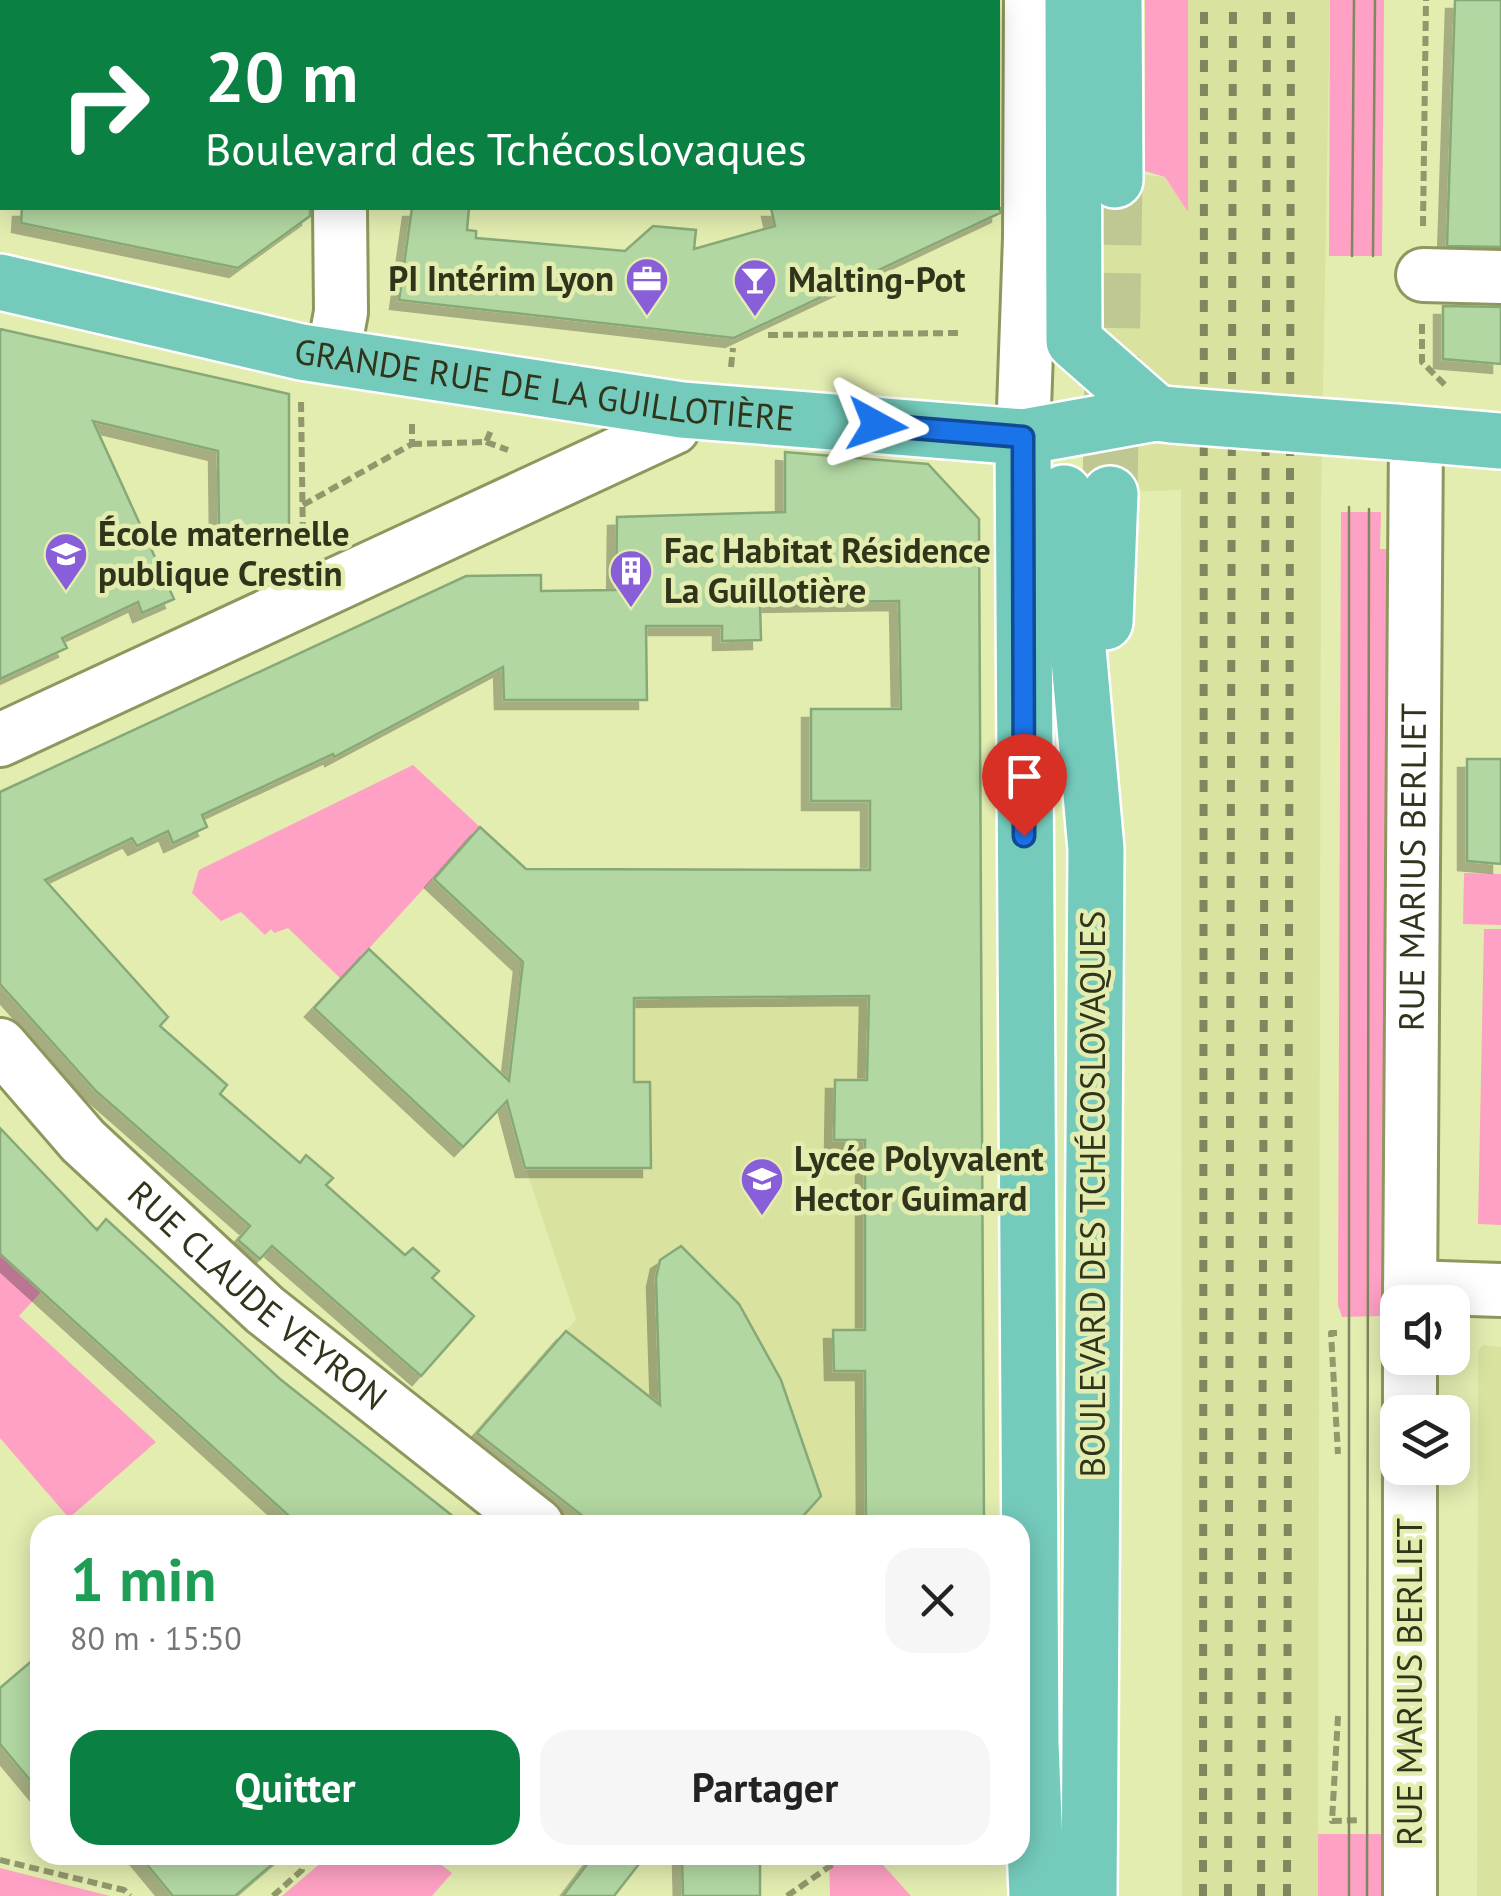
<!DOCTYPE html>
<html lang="fr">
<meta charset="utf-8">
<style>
body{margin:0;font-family:"PT Sans",sans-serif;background:#f6f6f6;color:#222;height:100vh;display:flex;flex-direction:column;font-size:38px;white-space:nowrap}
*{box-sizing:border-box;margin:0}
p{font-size:32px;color:#767676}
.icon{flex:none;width:55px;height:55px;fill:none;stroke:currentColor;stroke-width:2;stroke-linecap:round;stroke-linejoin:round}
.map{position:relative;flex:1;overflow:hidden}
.side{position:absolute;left:30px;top:1515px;width:1000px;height:350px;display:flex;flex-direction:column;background:#fff;border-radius:30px;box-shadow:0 5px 25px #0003}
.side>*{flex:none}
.guide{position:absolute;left:0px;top:0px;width:1000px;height:210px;box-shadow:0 5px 25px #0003;background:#0b8043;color:#fff;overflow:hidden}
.buttons{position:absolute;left:1380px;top:1285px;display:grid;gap:20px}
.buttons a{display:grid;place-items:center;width:90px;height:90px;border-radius:20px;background:#fff;box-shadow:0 5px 25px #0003;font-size:50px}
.pin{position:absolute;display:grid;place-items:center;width:85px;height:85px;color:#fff;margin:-102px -42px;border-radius:50% 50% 50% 0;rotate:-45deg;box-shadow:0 0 10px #0007}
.pin .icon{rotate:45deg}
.me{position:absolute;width:110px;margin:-55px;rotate:95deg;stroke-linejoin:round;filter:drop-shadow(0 0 8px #0008)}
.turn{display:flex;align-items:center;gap:35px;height:210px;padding:0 40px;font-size:45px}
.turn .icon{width:130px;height:130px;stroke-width:2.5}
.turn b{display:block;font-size:70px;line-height:85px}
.round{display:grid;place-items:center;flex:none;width:105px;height:105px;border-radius:30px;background:#f6f6f6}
.headline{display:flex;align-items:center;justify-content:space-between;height:170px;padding:0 40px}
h1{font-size:60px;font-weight:600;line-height:75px;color:#1e9e55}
.button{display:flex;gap:20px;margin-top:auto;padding:20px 40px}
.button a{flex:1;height:115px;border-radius:30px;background:#0b8043;color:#fff;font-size:40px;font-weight:600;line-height:115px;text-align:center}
.button a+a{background:#f6f6f6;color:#222}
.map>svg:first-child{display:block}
.built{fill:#d9e39f}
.green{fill:#fea1c4}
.building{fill:#b2d7a2;stroke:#87a977;stroke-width:2.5;filter:url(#shadow)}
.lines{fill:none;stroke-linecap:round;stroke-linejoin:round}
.major-tunnel{stroke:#bfc892;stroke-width:55;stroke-dasharray:55 28;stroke-linecap:butt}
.minor-casing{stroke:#8e975d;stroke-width:58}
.major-casing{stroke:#fff;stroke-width:60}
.path{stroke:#91986c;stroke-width:6;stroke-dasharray:10 5;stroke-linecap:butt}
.minor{stroke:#fff;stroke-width:52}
.major{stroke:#74cbbc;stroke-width:55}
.tram{stroke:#80875e;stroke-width:2.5}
.rail{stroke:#80875e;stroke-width:8;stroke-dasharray:12 12;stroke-linecap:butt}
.major-bridge-casing{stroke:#fff;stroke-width:60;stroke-linecap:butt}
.major-bridge{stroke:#74cbbc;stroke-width:55}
.route-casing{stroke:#114b97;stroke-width:25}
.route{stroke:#1a73e8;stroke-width:18}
.labels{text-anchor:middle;stroke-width:9;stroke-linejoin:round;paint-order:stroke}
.poi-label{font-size:35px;font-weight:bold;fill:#30341b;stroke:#e3edb0;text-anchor:start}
.street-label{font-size:35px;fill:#30341b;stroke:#e3edb0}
</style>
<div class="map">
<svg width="1501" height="1896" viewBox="0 0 1501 1896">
<defs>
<filter id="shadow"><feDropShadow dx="-9" dy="9" stdDeviation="0" flood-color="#0004"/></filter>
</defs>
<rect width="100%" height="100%" fill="#e3edb0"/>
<path class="built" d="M 1188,0 L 1330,0 L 1321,504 L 1318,1896 L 1182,1896 L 1181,490 L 1094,493 L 1088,169 L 1165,177 L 1187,209 Z
M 526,869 L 980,871 L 984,1525 L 594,1525 L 477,1433 L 576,1319 L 518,1145 L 521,1027 L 516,1021 Z
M 1483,1345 L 1501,1347 L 1501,1896 L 1477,1896 L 1478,1351 Z"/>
<path class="green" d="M 0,0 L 152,0 L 152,2 L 2,2 L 2,112 Z
M 521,0 L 796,0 L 796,2 L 514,2 Z
M 1145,0 L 1188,0 L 1188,212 L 1165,177 L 1145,171 Z
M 1330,0 L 1384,0 L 1382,256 L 1329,256 Z
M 1341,512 L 1381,512 L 1380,549 L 1387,549 L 1382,1316 L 1342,1317 L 1338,1305 Z
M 413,765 L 480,827 L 341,979 L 288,928 L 274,933 L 271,929 L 265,935 L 241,912 L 221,921 L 192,893 L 199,870 Z
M 1464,873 L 1501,874 L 1501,925 L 1463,924 Z
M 1484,929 L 1501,929 L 1501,1225 L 1478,1224 Z
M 0,1239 L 0,1255 L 42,1291 L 19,1316 L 156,1442 L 69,1518 L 0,1438 Z
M 1318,1834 L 1392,1834 L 1386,1896 L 1318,1896 Z
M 330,1855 L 428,1855 L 452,1873 L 432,1896 L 282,1896 Z
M 829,1855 L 874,1855 L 911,1896 L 830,1896 Z
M 0,1868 L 110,1896 L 0,1896 Z"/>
<path class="building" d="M 1455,0 L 1501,0 L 1501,247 L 1447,246 Z
M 22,208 L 310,208 L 310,216 L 238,268 L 21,223 Z
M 412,208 L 469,208 L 467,230 L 476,231 L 476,238 L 625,251 L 653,226 L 696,230 L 694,249 L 775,226 L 771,208 L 1000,208 L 1000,213 L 734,338 L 399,300 Z
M 1443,306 L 1501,307 L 1501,364 L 1443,359 Z
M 0,329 L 289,394 L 289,528 L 219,529 L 218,451 L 93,421 L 174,599 L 142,613 L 138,602 L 62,638 L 67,648 L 0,679 Z
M 785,452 L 928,464 L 979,519 L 984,1525 L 866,1525 L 865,1371 L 834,1371 L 833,1330 L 865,1330 L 865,1140 L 834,1140 L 835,1080 L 867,1080 L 869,996 L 634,998 L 634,1082 L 650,1082 L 651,1168 L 525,1168 L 507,1101 L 463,1147 L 314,1008 L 369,949 L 509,1081 L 523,962 L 434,879 L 480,827 L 526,869 L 870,870 L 870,801 L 811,801 L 811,709 L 901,709 L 899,601 L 760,603 L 761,640 L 722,641 L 722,626 L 646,626 L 647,700 L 504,700 L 503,667 L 334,757 L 333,754 L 202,815 L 207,827 L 173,843 L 168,831 L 137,846 L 132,838 L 45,880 L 168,1017 L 160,1026 L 227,1085 L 220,1094 L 300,1163 L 306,1155 L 333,1178 L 326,1185 L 405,1255 L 413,1248 L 439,1271 L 432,1278 L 474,1316 L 421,1376 L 272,1246 L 260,1259 L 238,1240 L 250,1226 L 96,1091 L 0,984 L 0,792 L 466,576 L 541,575 L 541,591 L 616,590 L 617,517 L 785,512 Z
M 1467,759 L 1501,759 L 1501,864 L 1467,861 Z
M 0,1128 L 97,1230 L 106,1219 L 280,1379 L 464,1525 L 299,1525 L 0,1254 Z
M 681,1246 L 739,1304 L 781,1380 L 821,1496 L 795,1525 L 594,1525 L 477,1433 L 566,1331 L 660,1405 L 656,1278 L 660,1260 Z
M 40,1654 L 40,1792 L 0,1744 L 0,1688 Z
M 139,1855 L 283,1855 L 235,1896 L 173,1896 Z
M 594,1855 L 646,1855 L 614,1896 L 563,1896 Z
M 682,1855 L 760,1855 L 760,1896 L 683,1896 Z"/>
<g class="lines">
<path class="major-tunnel" d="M 1110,494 L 1115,180"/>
<g class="minor-casing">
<g id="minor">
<path d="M 337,0 L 337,2"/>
<path d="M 1423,275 L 1501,277"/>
<path d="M 333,356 L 341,312 L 340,208"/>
<path d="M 1023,437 L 1030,238 L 1031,0"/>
<path d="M 0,740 L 673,428 L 682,410"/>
<path id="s1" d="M 0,1045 L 83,1141 L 265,1310 L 537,1525"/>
<path d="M 1410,1287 L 1501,1290"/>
<path id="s2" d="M 1410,1302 L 1416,434"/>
<path d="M 1410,1358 L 1410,1412"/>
<path d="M 1410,1896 L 1410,1468"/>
</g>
</g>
<g class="major-casing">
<g id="major">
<path d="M 1073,0 L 1074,341 L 1156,413"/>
<path d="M 1114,0 L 1115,180"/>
<path id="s3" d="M 0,282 L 301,352 L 682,410 L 1023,437 L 1156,413 L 1172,415"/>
<path d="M 1394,432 L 1501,441"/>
<path d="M 1023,437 L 1031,1743 L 1037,1896"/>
<path d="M 1064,493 L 1096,849 L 1089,1896"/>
<path d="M 1105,622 L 1110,494"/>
</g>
</g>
<path class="path" d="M 1423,226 L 1426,0
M 1422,324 L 1422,362 L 1446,386
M 768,335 L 958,333
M 731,367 L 733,348
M 301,402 L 303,544
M 486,442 L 508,450
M 412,444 L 486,442 L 492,428
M 303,505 L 412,444 L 412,420
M 1337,1333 L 1331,1333 L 1338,1454
M 1338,1716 L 1332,1821 L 1361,1820
M 0,1860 L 124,1890 L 130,1896
M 273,1896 L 302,1870 L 305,1855
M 787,1896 L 846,1855"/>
<use href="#minor" class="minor"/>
<use href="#major" class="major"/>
<path class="tram" d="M 1352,256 L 1354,0
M 1373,256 L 1375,0
M 1349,507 L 1349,1896
M 1367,1896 L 1369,509"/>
<path class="rail" d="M 1203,1896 L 1204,0
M 1228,1896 L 1233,0
M 1261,1896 L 1267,0
M 1287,1896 L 1291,0"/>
<g class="major-bridge-casing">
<path id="major-bridge" d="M 1172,415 L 1394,432"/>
</g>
<use href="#major-bridge" class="major-bridge"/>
</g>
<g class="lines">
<g class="route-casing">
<path id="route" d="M 877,425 L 1023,437 L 1024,836"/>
</g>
<use href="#route" class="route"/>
</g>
<defs>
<g id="office-pin" transform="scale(2.25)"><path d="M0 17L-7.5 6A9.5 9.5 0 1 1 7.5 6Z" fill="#885fd9" stroke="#e3edb0"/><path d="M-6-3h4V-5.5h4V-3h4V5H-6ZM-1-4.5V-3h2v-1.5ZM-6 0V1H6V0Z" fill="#fff"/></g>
<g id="bar-pin" transform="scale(2.25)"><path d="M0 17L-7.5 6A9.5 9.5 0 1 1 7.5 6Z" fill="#885fd9" stroke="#e3edb0"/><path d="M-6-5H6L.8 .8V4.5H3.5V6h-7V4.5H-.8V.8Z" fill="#fff"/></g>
<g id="school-pin" transform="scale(2.25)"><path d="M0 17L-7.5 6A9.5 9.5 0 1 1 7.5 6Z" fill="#885fd9" stroke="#e3edb0"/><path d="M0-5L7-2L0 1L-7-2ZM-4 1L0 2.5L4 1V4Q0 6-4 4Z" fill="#fff"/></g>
<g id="building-pin" transform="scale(2.25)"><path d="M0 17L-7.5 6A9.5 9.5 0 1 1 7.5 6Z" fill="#885fd9" stroke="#e3edb0"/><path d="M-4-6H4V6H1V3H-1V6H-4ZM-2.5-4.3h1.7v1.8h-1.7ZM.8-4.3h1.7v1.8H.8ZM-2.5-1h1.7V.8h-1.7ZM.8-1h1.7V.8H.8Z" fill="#fff"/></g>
</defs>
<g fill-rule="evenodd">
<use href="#office-pin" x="647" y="279"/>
<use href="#bar-pin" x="755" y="280"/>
<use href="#school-pin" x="66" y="554"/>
<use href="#building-pin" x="631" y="571"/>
<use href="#school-pin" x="762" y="1179"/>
</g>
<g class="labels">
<g class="poi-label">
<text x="614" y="291" text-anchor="end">PI Intérim Lyon</text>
<text x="788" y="292">Malting-Pot</text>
<text x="98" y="546">École maternelle<tspan x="98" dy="40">publique Crestin</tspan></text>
<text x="664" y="563">Fac Habitat Résidence<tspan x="664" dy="40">La Guillotière</tspan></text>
<text x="794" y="1171">Lycée Polyvalent<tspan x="794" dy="40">Hector Guimard</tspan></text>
</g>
<g class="street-label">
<text dy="12" stroke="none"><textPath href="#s3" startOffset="555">GRANDE RUE DE LA GUILLOTIÈRE</textPath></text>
<text dy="12" stroke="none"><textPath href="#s2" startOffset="435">RUE MARIUS BERLIET</textPath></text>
<text transform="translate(1093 1194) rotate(-90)" y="12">BOULEVARD DES TCHÉCOSLOVAQUES</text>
<text dy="12" stroke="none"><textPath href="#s1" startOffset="360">RUE CLAUDE VEYRON</textPath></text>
<text transform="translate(1410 1682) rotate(-90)" y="12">RUE MARIUS BERLIET</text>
</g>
</g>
</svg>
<div class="buttons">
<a><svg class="icon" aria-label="sound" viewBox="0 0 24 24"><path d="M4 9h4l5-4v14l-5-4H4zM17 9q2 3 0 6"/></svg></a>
<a><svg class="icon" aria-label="layers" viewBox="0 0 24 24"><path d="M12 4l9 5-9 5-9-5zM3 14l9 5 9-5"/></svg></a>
</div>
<div class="pin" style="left:1024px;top:836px;background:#d93025"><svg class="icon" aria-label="arrive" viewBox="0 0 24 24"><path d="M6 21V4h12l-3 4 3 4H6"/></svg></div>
<svg class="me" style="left:877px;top:425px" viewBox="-20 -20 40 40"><path d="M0-17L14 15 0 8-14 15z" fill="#1a73e8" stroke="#fff" stroke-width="4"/></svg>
<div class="guide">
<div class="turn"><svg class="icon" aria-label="right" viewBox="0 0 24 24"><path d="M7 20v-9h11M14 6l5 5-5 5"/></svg><div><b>20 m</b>Boulevard des Tchécoslovaques</div></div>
</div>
<section class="side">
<div class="headline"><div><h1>1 min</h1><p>80 m · 15:50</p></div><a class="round"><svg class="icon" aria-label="close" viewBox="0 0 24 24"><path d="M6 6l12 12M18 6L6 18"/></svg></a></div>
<div class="button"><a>Quitter</a><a>Partager</a></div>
</section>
</div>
